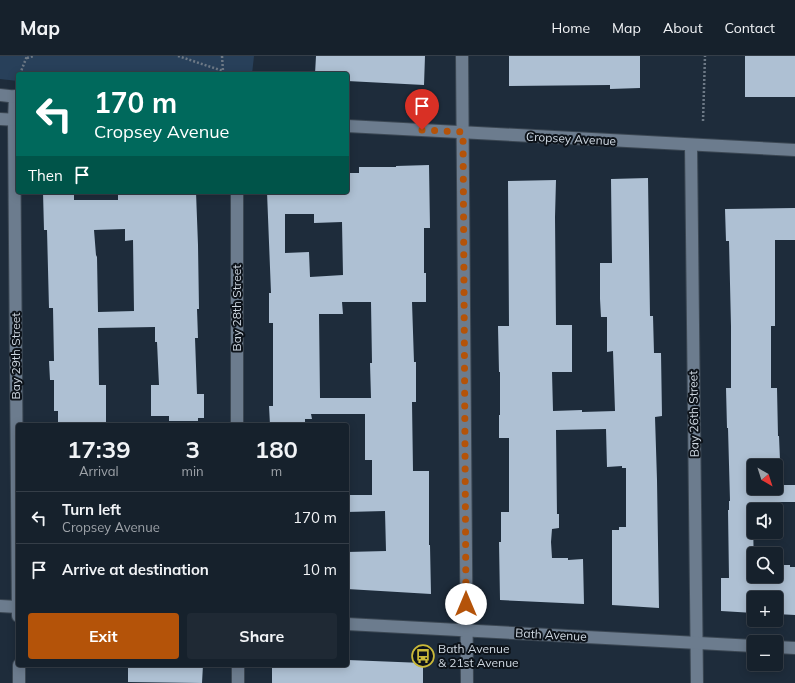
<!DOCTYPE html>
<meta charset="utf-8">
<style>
body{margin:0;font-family:Mulish,sans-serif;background:#1f2934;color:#f1f3f6;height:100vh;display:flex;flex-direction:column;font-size:15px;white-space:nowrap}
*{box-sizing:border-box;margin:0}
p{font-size:13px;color:#9ea3a9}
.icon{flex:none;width:22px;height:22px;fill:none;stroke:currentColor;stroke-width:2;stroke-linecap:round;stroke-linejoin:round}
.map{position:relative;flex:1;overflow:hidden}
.details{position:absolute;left:16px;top:367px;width:333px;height:244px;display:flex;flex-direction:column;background:#16212c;border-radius:4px;box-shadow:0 2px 10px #0003,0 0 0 1px #353e48}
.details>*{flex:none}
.guide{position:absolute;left:16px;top:16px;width:333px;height:122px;border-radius:4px;box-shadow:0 2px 10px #0003,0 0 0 1px #353e48;background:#00695c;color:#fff;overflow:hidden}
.needle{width:26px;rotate:141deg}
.controls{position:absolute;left:747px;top:403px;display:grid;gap:8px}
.controls a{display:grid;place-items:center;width:36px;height:36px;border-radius:4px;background:#16212c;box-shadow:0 2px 10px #0003,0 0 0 1px #353e48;font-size:20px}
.pin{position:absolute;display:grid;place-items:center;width:34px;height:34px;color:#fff;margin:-41px -17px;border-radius:50% 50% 50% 0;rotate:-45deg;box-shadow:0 0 4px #0007}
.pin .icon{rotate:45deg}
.me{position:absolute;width:44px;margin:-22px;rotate:0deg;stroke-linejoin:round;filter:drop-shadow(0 0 3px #0008)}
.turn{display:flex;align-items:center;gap:14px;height:84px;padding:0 12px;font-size:18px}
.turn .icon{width:52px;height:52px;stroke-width:2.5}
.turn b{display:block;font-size:28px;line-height:34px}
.then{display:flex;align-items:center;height:38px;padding:0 12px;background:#0003;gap:8px;font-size:15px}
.eta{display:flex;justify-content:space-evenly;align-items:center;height:68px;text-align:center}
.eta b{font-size:24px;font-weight:700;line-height:28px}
.primary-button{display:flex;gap:8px;margin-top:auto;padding:8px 12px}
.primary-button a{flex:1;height:46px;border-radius:4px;background:#b45309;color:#fff;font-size:16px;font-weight:700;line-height:46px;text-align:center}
.primary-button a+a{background:#1f2934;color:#f1f3f6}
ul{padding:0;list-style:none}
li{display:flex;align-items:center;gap:12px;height:52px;padding:0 12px;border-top:1px solid #353e48}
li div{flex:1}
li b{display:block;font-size:15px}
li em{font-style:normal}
header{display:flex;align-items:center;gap:24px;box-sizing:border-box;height:56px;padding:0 20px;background:#16212c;border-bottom:1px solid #353e48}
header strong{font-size:19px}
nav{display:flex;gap:22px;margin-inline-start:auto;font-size:14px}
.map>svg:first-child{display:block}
.green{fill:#28405a}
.building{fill:#aec0d3;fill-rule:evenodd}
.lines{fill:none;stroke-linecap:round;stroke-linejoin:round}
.minor-casing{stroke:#3b4753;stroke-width:14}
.tertiary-casing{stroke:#3b4753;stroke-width:14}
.secondary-casing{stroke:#3b4753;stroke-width:14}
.path{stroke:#6d7986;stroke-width:2.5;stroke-dasharray:2 2;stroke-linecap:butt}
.minor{stroke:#6c7c8e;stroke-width:12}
.tertiary{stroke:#6c7c8e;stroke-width:12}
.secondary{stroke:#6c7c8e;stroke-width:12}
.route{stroke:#b45309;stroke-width:7;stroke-dasharray:0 12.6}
.labels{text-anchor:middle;stroke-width:4;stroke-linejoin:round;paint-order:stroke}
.street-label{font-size:12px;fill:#d0d9e3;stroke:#0d131a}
.poi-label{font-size:12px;fill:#d0d9e3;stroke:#0d131a;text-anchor:start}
</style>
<header>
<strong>Map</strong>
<nav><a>Home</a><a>Map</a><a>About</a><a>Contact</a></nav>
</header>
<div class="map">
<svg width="795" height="627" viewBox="0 0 795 627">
<rect width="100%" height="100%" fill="#1e2c3b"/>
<path class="green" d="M 0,0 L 254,0 L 252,18 L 18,18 L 18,25 L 0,23 Z"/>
<path class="building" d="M 316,0 L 425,0 L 424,29 L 347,25 L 347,18 L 315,18 Z
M 509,0 L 640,0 L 640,32 L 610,33 L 610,29 L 509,30 Z
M 745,0 L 795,0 L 795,41 L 745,41 Z
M 429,109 L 430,172 L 424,172 L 424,217 L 426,217 L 426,246 L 412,246 L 414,306 L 416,306 L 416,346 L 412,346 L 413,415 L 429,415 L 429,489 L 430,489 L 431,538 L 347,533 L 347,496 L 386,495 L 385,455 L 347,456 L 347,439 L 372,439 L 372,404 L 365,404 L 365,358 L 311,358 L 312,363 L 305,363 L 305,369 L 270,369 L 269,350 L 273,350 L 273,267 L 269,267 L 269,237 L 271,237 L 267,136 L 347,136 L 347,117 L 359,117 L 359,111 L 396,111 L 396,110 ZM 285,158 L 314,158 L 314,167 L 342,166 L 343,219 L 310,221 L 309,196 L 285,197 ZM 342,246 L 371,246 L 372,307 L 370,307 L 371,342 L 320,342 L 319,258 L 343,258 Z
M 648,122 L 650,260 L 653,260 L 654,297 L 661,297 L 662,360 L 655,361 L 657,424 L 659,552 L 612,549 L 612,474 L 619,474 L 619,471 L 626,471 L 626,412 L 622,412 L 622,410 L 607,411 L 606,373 L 556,374 L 557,458 L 559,458 L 559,472 L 552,473 L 551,486 L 552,502 L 568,502 L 568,504 L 583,503 L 584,548 L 500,544 L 499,486 L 501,486 L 501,456 L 509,456 L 509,382 L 499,382 L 499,359 L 500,359 L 500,316 L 499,316 L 498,270 L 509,270 L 508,125 L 556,124 L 555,161 L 556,269 L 572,269 L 572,316 L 552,316 L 553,355 L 582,354 L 582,356 L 615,355 L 613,295 L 607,296 L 607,261 L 601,261 L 600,243 L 600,207 L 612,207 L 611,123 Z
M 43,136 L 74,136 L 74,144 L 118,144 L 118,136 L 196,136 L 198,189 L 199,253 L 197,253 L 198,282 L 195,282 L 197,338 L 204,338 L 204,362 L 198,362 L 198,365 L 169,365 L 169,360 L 151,360 L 151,329 L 159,329 L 157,286 L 155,286 L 155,271 L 98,272 L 99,329 L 106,329 L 106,369 L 58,369 L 58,355 L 54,355 L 54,324 L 50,324 L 49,305 L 54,305 L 53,252 L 49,252 L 47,174 L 44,174 ZM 125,173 L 125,185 L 133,184 L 134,255 L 98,256 L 97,201 L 96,199 L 94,174 Z
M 795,152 L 795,184 L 775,184 L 775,270 L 771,270 L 771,332 L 777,332 L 778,380 L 779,380 L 781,429 L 795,429 L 795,446 L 767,446 L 767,454 L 754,454 L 754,461 L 753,461 L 754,520 L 776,520 L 776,509 L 790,509 L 790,511 L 795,511 L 795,559 L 776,558 L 776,542 L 754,542 L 754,557 L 721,555 L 721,522 L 729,522 L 728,454 L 729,454 L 729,445 L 730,445 L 728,372 L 727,372 L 726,332 L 731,332 L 731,270 L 729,185 L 726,185 L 725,153 ZM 754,410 L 776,410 L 776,432 L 754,432 Z
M 348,604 L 423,607 L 423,627 L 272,627 L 272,609 L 348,609 Z
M 128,609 L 203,609 L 202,627 L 128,626 Z"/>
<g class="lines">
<g class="minor-casing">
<path id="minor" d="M 15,40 L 14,64 L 18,560
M 691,89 L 697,627
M 237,136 L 237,369
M 19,609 L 19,627
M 238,609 L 238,627"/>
</g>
<g class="tertiary-casing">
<path id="tertiary" d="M 462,0 L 467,627
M 0,550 L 18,551
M 347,568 L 754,590
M 776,591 L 795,592"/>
</g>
<g class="secondary-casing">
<path id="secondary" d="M 0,39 L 18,41
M 0,63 L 18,64
M 347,70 L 795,94"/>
</g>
<path class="path" d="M 178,0 L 223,15 L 224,18
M 222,0 L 223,15
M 27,2 L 34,0
M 20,18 L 27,0
M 703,65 L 705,0"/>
<use href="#minor" class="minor"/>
<use href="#tertiary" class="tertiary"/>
<use href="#secondary" class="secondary"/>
</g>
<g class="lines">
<path class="route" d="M 422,74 L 463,76 L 466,548"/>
</g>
<defs>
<g id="bus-ring" transform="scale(1.15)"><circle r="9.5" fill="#0d131a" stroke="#cbba39" stroke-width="1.5"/><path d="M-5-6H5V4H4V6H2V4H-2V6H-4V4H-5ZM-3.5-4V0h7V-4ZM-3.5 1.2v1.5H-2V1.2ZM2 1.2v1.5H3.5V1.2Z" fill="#cbba39"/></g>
</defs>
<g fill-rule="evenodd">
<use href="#bus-ring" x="423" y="600"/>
</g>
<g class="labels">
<g class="street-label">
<text transform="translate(571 83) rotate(3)" y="4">Cropsey Avenue</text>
<text transform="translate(237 252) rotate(-90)" y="4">Bay 28th Street</text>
<text transform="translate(16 300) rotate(-90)" y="4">Bay 29th Street</text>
<text transform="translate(694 358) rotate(-91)" y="4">Bay 26th Street</text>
<text transform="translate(551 579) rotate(3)" y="4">Bath Avenue</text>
</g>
<g class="poi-label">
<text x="438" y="597">Bath Avenue<tspan x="438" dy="14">&amp; 21st Avenue</tspan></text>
</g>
</g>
</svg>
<div class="controls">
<a><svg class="needle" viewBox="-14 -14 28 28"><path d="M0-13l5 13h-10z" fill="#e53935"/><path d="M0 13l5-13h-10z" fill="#9ea3a9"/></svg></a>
<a><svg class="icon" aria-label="sound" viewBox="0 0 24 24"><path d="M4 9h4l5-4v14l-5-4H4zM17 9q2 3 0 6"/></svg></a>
<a><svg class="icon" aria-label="search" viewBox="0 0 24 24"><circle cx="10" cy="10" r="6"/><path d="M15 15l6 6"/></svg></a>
<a>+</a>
<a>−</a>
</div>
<div class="pin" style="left:422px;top:74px;background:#d93025"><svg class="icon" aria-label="arrive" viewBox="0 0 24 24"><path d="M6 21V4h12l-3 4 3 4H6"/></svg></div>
<svg class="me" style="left:466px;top:548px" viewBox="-20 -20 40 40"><circle r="19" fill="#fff"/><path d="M0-13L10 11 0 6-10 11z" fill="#b45309"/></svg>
<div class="guide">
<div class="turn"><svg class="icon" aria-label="left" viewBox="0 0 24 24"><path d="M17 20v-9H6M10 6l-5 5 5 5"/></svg><div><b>170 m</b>Cropsey Avenue</div></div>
<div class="then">Then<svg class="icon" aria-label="arrive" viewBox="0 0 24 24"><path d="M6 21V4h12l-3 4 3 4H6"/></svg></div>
</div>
<section class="details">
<div class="eta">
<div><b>17:39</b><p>Arrival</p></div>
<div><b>3</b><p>min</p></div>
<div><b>180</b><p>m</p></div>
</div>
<ul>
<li><svg class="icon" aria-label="left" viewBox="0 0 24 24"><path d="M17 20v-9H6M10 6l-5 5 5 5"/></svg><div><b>Turn left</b><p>Cropsey Avenue</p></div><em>170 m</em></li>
<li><svg class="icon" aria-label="arrive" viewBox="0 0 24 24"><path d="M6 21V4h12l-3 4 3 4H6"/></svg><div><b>Arrive at destination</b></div><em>10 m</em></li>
</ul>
<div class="primary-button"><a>Exit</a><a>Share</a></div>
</section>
</div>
